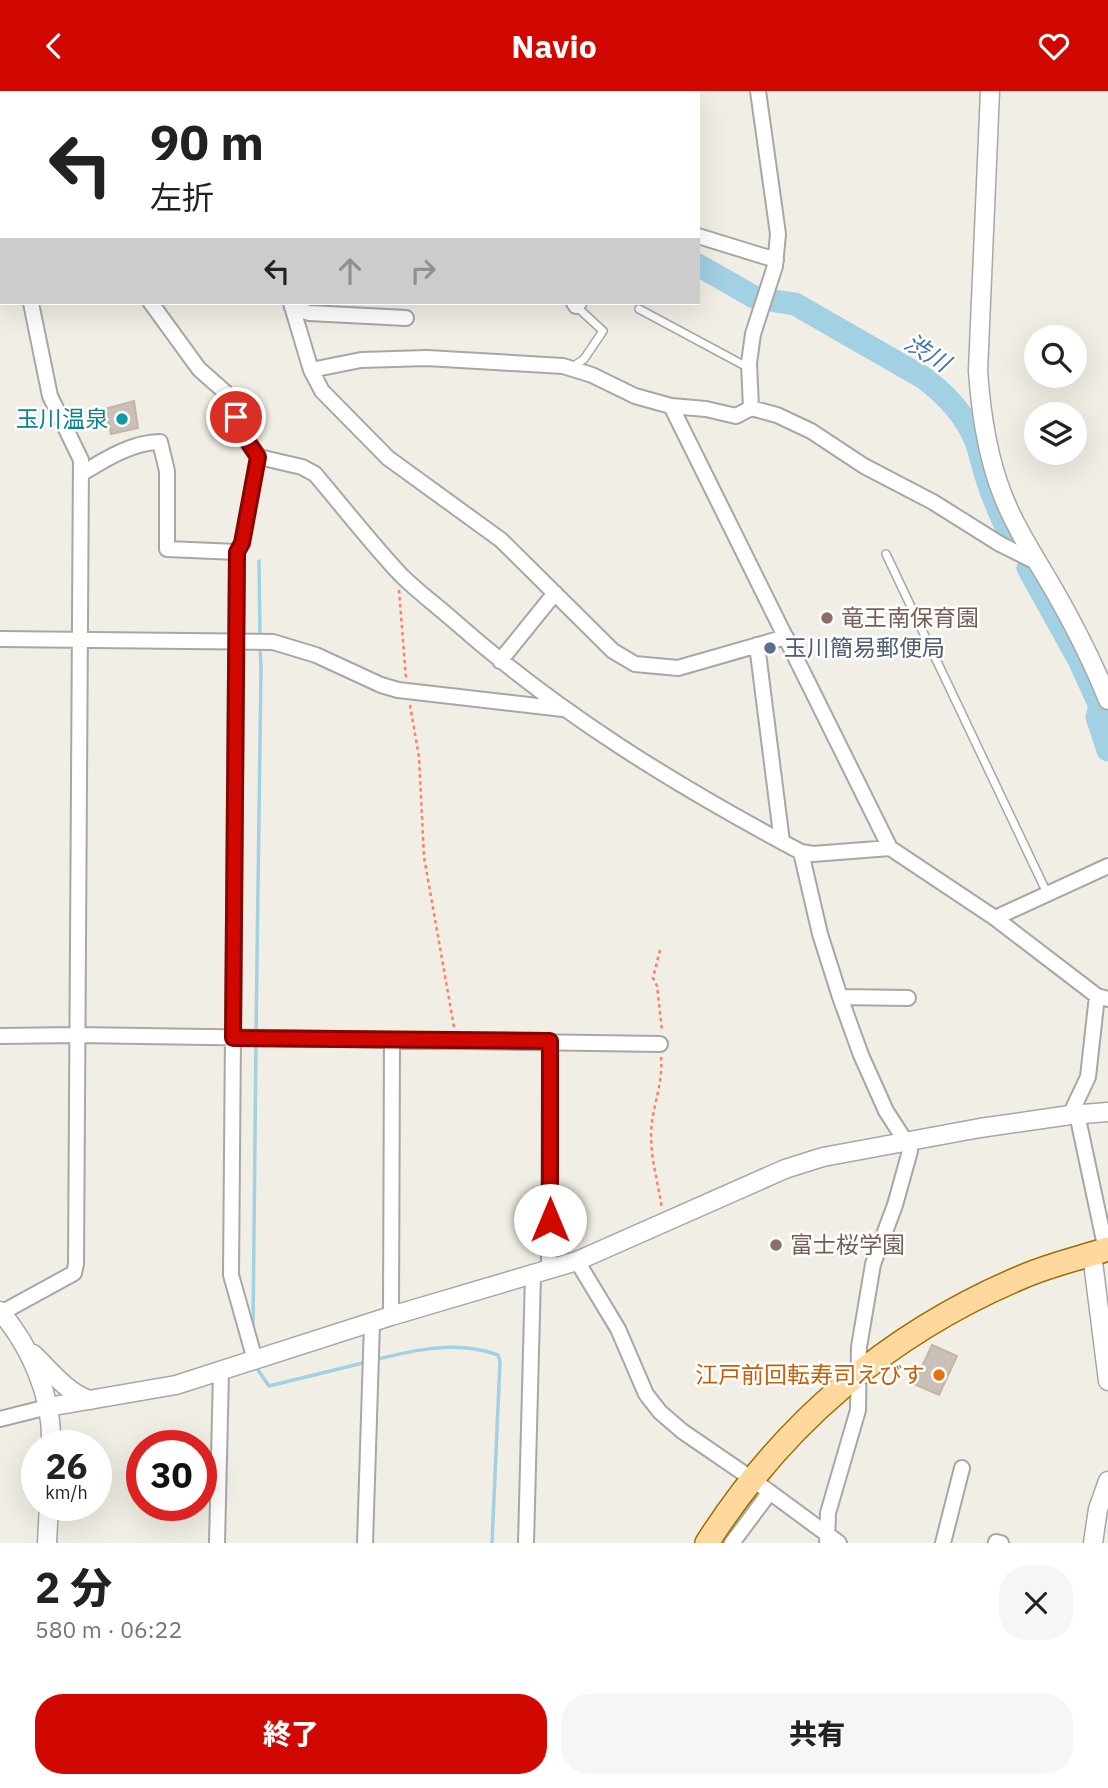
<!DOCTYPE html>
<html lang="ja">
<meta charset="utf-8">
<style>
body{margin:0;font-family:"IBM Plex Sans","Noto Sans JP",sans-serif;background:#f6f6f6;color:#222;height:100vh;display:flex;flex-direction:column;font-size:26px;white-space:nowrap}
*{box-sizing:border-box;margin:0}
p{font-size:23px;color:#767676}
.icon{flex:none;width:38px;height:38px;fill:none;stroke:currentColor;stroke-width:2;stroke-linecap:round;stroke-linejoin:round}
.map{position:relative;height:1452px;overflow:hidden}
.side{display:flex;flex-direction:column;background:#fff;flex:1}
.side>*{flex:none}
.hud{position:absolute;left:0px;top:0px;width:700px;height:214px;box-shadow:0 7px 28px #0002;background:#fff;color:#222;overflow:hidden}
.fabs{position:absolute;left:1024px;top:234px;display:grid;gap:14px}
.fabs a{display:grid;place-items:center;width:63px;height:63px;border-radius:50%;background:#fff;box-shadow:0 7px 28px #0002;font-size:35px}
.speed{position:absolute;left:21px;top:1339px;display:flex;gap:14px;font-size:35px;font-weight:700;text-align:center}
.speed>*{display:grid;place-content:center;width:91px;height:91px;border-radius:50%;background:#fff;box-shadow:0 7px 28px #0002;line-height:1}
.speed small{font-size:18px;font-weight:400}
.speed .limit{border:10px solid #d22;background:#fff;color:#111}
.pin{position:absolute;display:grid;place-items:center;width:60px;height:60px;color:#fff;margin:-30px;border:4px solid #fff;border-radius:50%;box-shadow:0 2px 7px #0007}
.me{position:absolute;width:77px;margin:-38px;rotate:0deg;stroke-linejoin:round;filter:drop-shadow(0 0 5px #0008)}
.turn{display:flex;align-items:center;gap:24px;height:147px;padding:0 35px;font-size:32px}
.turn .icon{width:91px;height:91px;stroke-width:2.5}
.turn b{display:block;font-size:49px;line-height:60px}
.lanes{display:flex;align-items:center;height:66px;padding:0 35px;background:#0003;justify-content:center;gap:35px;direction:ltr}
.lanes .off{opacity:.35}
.round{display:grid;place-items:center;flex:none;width:74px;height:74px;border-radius:28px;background:#f6f6f6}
.summary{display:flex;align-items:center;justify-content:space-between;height:119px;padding:0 35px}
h1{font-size:42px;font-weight:800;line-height:52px}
.cta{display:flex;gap:14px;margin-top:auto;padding:14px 35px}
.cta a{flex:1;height:80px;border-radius:28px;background:#d00800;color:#fff;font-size:28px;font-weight:800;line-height:80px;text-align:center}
.cta a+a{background:#f6f6f6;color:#222}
header{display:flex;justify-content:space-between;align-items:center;height:91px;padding:0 35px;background:#d00800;color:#fff;font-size:32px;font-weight:800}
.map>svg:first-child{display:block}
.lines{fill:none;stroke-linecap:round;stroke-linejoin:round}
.stream{stroke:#a2d1e3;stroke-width:3.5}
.river{stroke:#a2d1e3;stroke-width:23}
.building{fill:#cac0b8;stroke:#c4b5a6;stroke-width:2}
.service-casing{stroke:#a7a7a7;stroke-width:10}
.minor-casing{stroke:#a7a7a7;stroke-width:18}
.tertiary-casing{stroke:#a7a7a7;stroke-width:21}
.primary-casing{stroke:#9c6e00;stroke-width:26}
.path{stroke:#ff7e69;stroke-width:2.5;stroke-dasharray:3.5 3.5;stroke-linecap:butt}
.service{stroke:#fff;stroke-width:7}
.minor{stroke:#fff;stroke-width:14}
.tertiary{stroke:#fff;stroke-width:18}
.primary{stroke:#ffd89d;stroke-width:23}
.route-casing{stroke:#870500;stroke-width:18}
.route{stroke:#d00800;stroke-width:12}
.culture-dot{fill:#0f9aa8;stroke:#fff;stroke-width:2.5}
.education-dot{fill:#8d6e63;stroke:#fff;stroke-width:2.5}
.service-dot{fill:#5c6f8a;stroke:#fff;stroke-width:2.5}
.food-dot{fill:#e8710a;stroke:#fff;stroke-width:2.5}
.labels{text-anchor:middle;stroke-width:5;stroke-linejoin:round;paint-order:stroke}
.culture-label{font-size:23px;fill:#0d838f;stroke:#fff;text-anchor:end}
.education-label{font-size:23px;fill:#785e54;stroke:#fff;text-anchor:start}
.service-label{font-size:23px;fill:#4e5e75;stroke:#fff;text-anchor:start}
.food-label{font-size:23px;fill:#c56008;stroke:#fff;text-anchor:end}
.water-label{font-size:24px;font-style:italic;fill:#4074b1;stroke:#fff}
</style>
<header><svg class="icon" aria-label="back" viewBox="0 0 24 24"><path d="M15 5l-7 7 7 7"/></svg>Navio<svg class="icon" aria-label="heart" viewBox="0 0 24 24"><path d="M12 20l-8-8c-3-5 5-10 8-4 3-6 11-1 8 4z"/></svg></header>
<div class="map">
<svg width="1108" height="1452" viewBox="0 0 1108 1452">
<rect width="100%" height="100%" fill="#f1eee5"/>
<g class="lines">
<path class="stream" d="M 259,470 L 260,548
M 256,943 L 261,577 L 260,556
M 253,1237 L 256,951
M 374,1269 C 414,1259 457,1249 498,1264 L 500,1271 L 492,1452
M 258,1279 L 269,1295 L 367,1271"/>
<path class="river" d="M 462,0 L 463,2
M 698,174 L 754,206
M 775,210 L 795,213 L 924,287 C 945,303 965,324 975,348 C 980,360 982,373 986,385 C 993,407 1002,429 1013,449
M 1028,477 L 1079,569 L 1100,615 L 1097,626 L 1108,659"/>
</g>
<path class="building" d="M 134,310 L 138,337 L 111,343 L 105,318 Z
M 932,1254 L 957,1265 L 939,1304 L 914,1293 Z"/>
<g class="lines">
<g class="service-casing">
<path id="service" d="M 639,218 L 749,277
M 571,277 L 584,268 L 603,240 L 576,215
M 237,461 L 242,452 L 259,366
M 886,463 L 1047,802"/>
</g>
<g class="minor-casing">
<path id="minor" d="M 45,0 L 46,2
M 606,0 L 607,2
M 384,2 L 386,0
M 540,2 L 541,0
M 698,145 L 776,169
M 0,168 L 2,168
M 151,212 L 199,278 L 225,301 L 248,351 L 259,366 L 302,376 L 315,383 C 343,416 371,452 401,484 C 417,500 436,514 453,529 C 559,623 677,695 801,761 L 813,763 L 890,757 L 995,827 L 1097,905 L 1108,908
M 291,212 L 311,279 L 322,300 L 388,367 L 501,449 L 613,560 L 635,573 L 678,577 L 786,546
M 574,212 L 576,215 L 579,212
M 292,216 L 309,222 L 406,227
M 311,279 L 361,269 L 427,267 L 563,275 L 592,284 L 635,305 L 671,315 L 706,318 L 736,325 L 751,317 L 777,324 L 811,340 L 864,375 L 933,411 L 1000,453 L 1038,472
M 671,315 L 890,757
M 751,317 L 749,272 L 753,243 L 775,175 L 778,143 L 758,0
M 81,383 C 104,369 132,351 160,351 L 167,380 L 167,458 L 237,461 L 231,1184 L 255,1269
M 0,548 L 273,551 L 316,564 L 381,594 L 398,599 L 563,618
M 757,554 L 782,751
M 500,570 L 555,502
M 801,761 L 820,843 L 840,906 L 861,964 L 886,1020 L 906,1051 L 910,1060 L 895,1114 L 873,1173 L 859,1256 L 858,1319 L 828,1422 L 827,1452
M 995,827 L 1108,775
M 840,906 L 908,907
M 0,945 L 78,944 L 660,953
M 1077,1023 L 1106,1159
M 1070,1024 L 1088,986 L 1097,905
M 577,1170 L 618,1238 L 646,1303 L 660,1321 L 682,1340 L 752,1388 L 839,1452
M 549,1179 L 550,951
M 1,1222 L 74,1182 L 76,1173 L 81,369 L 50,305 L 31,212
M 391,1225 L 392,949
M 0,1328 L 48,1316
M 996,1451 L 1001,1452
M 217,1452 L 221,1281
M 365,1452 L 372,1232
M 526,1452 L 533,1184
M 732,1452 L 770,1401
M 943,1452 L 962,1377"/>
</g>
<g class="tertiary-casing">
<path id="tertiary" d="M 990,0 L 978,280 C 981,323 987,365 1003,405 C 1016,438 1036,468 1054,499 C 1074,534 1093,571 1108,609
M 1092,1163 L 1108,1290
M 0,1220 C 31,1256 53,1307 51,1354
M 33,1263 C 50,1279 67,1302 90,1309
M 48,1316 L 176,1294 L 391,1225 L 577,1170 L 785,1078 L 823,1066 L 980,1037 L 1070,1024 L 1108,1021
M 47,1452 L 49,1414
M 1093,1452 L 1098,1418 L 1108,1390"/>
</g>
<g class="primary-casing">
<path id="primary" d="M 707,1452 C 783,1332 891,1241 1022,1186 C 1049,1174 1080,1167 1108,1158"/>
</g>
<path class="path" d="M 286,0 L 286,2
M 399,499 L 406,587
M 410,614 L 419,666 L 424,766 L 454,936
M 660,859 L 653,887 L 657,895 L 662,939
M 661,966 C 663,990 655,1009 652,1031 C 648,1061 658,1089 662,1118"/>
<use href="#service" class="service"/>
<use href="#minor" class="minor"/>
<use href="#tertiary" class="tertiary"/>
<use href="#primary" class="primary"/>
</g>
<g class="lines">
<g class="route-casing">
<path id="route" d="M 236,326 L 248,351 L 258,366 L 242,452 L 237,461 L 233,947 L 550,950 L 550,1129"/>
</g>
<use href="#route" class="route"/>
</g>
<circle class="culture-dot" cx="122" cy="328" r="7"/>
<g class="education-dot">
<circle cx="827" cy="527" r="7"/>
<circle cx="776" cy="1154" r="7"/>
</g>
<circle class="service-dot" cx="770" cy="557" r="7"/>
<circle class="food-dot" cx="939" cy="1284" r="7"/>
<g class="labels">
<g class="culture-label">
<text x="108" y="336">玉川温泉</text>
</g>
<g class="education-label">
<text x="841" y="535">竜王南保育園</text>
<text x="790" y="1162">富士桜学園</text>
</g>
<g class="service-label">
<text x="784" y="565">玉川簡易郵便局</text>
</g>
<g class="food-label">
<text x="925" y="1292">江戸前回転寿司えびす</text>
</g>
<g class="water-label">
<text transform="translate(927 262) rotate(32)" y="8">渋川</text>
</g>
</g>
</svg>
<div class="fabs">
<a><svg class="icon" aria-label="search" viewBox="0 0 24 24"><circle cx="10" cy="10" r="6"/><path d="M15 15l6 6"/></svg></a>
<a><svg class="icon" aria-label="layers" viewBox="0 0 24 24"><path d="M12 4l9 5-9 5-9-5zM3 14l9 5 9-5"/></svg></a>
</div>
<div class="speed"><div>26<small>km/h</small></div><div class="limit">30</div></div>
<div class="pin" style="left:236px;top:326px;background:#d93025"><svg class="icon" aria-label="arrive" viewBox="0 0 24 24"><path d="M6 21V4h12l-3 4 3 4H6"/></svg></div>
<svg class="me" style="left:550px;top:1129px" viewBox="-20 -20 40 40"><circle r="19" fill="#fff"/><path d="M0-13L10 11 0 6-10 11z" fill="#d00800"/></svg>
<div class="hud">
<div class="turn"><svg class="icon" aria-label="left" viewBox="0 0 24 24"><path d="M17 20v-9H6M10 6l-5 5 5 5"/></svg><div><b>90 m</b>左折</div></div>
<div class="lanes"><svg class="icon" aria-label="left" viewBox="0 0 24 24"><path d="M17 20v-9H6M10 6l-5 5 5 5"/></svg><svg class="icon off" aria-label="ahead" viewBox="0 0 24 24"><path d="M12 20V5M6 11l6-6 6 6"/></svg><svg class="icon off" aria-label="right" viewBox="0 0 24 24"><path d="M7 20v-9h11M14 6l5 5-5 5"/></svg></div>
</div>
</div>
<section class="side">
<div class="summary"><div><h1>2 分</h1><p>580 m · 06:22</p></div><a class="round"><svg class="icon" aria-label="close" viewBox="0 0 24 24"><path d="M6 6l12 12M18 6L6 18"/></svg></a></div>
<div class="cta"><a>終了</a><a>共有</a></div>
</section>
